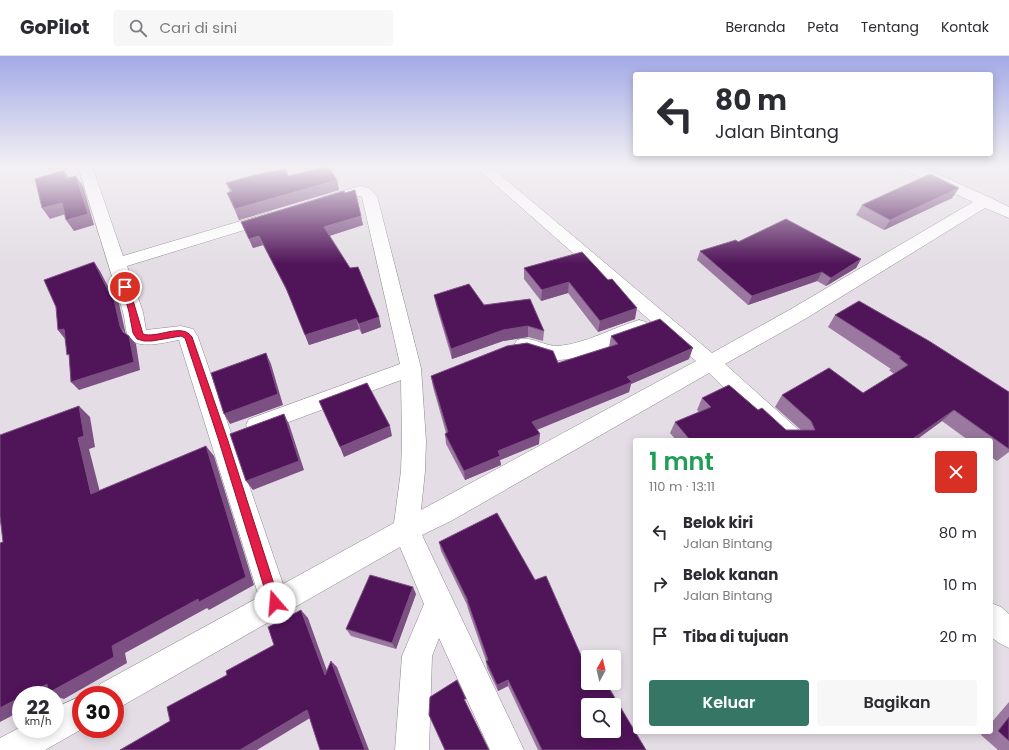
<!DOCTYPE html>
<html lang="id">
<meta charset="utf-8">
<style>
body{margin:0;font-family:Poppins,sans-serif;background:#f7f7f7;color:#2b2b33;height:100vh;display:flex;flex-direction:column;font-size:15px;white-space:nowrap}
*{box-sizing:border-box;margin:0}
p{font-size:13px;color:#7c7c81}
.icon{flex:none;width:22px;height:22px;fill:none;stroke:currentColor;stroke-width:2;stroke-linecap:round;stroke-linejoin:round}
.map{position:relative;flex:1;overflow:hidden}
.details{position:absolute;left:633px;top:382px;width:360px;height:296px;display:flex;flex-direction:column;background:#fff;border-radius:4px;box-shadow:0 2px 10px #0003}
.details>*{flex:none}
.banner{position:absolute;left:633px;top:16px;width:360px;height:84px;border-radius:4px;box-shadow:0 2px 10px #0003;background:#fff;color:#2b2b33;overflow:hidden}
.needle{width:26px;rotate:8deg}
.fabs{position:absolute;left:581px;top:594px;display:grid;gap:8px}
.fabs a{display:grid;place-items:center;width:40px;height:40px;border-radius:4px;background:#fff;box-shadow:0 2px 10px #0003;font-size:20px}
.speed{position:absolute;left:12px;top:630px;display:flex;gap:8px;font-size:20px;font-weight:700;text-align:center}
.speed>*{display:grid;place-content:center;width:52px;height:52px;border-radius:50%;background:#fff;box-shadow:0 2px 10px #0003;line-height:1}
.speed small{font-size:10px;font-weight:400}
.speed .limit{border:6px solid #d22;background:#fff;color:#111}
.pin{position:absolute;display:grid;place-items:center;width:34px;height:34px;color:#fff;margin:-17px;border:2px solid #fff;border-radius:50%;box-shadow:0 1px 4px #0007}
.me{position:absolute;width:44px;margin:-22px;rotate:342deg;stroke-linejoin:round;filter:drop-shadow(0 0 3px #0008)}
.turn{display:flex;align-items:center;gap:14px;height:84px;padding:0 16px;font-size:18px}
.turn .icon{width:52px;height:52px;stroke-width:2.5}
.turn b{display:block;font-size:28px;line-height:34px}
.round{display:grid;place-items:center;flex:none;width:42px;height:42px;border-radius:4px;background:#f7f7f7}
.head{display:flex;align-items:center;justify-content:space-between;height:68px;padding:0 16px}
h1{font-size:24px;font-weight:600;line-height:30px;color:#1e9e55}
.button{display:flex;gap:8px;margin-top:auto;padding:8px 16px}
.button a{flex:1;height:46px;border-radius:4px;background:#367664;color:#fff;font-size:16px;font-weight:600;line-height:46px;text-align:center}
.button a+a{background:#f7f7f7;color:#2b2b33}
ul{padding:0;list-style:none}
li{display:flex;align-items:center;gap:12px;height:52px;padding:0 16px}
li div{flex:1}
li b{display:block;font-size:15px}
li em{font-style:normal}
header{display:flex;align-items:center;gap:24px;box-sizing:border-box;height:56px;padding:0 20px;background:#fff;border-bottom:1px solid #e1e1e2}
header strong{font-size:19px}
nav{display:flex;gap:22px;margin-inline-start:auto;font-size:14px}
.search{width:280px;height:36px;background:#f7f7f7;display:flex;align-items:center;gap:10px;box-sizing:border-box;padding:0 14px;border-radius:4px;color:#7c7c81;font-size:15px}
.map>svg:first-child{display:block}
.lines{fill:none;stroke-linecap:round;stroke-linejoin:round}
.minor-casing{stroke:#8e878e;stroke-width:1}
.minor{fill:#fff;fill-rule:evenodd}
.wall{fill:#9a789f}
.shaded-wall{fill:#7c5083}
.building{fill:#501459;stroke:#7c5083;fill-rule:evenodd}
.route{fill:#e11d48;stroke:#92132f}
</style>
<header>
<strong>GoPilot</strong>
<div class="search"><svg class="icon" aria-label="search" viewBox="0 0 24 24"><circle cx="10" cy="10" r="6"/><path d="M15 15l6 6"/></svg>Cari di sini</div>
<nav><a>Beranda</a><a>Peta</a><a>Tentang</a><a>Kontak</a></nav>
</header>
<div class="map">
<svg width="1009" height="694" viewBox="0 0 1009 694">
<rect width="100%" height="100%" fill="#e4dde5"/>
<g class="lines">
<g class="minor-casing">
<path id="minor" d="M 78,110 L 92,110 L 123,200 L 271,156 L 277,158 L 279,161 L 277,164 L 127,210 L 143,256 L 146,274 L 181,270 L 193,273 L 198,281 L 283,528 L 394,467 L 401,415 L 402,385 L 401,324 L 257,378 L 249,375 L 246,369 L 249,363 L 400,308 L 362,141 L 360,140 L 327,149 L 322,147 L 319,144 L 322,141 L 360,130 L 369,132 L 377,140 L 421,312 L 426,385 L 425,415 L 421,454 L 696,305 L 474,110 L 490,110 L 712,297 L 791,253 L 973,146 L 902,113 L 900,110 L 919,110 L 991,142 L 1009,151 L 1009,162 L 985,152 L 805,263 L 725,308 L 802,377 L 806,384 L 779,384 L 709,317 L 451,465 L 422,479 L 524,694 L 490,694 L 439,582 L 432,600 L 429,694 L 395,694 L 402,600 L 424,548 L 400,491 L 122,650 L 115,653 L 115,639 L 95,639 L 100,628 L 259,541 L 179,284 C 164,286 135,296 127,278 C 125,271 125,263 123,256 Z
M 639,264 L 646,266 L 649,271 L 646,276 C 621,285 581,305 555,304 C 545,304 527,297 517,294 L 514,289 L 517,284 C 532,279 544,291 559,290 C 587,287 612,272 639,264 Z
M 991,547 L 1001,551 L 1009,558 L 1009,592 L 999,587 L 991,581 Z
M 81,640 L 82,673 L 45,694 L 0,694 L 0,682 L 21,671 L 21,673 L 55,673 L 55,652 Z"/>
</g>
<use href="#minor" class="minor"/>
</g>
<path class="wall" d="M 288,120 L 337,124 L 339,134 L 239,164 L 227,137 L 230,136 L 226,127 Z
M 959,132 L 952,142 L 884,174 L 856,159 L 862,149 Z
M 355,134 L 363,169 L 329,180 L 381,271 L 362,278 L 359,273 L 309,289 L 290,241 L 263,189 L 253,192 L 241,166 Z
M 738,186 L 861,203 L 856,212 L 826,230 L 817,225 L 748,249 L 697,204 L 700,195 Z
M 524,212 L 608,224 L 635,263 L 598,276 L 568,237 L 541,245 L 524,223 Z
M 434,239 L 484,249 L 544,275 L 543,285 L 528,281 L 503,285 L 452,303 L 436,249 Z
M 835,259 L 1009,336 L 1009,396 L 997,405 L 991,401 L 991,384 L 968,384 L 942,365 L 916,384 L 676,384 L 670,377 L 675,366 L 699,356 L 697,354 L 702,342 L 758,354 L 786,374 L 801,374 L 775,351 L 782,339 L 863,337 L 894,318 L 889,314 L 891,313 L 828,271 Z
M 611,280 L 689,303 L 631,328 L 629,336 L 537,373 L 539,388 L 500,404 L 501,409 L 465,424 L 446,388 L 445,378 L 446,377 L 433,331 L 431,320 L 558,307 L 609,291 Z
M 439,486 L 535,524 L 583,604 L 646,694 L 538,694 L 508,630 L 498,635 L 487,612 L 486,605 L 468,553 L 467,549 L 441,495 Z
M 416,538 L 396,593 L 351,580 L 346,573 Z
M 1009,646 L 1009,694 L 998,694 L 981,679 L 983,676 L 991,676 L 991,667 Z"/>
<path class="shaded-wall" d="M 64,114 L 71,124 L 66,122 Z
M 76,120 L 83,130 L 94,169 L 74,175 L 66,164 Z
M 337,124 L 339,134 L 239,164 L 235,153 Z
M 959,132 L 952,142 L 884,174 L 890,164 Z
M 62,147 L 69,157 L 50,163 L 42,152 Z
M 361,160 L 363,169 L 326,181 L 324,171 Z
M 259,180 L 263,189 L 253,192 L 249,183 Z
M 861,203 L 856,212 L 826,230 L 831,222 Z
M 94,206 L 100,215 L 112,238 L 112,235 L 118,243 L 126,279 L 120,270 L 109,236 Z
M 822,216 L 817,225 L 748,249 L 752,240 Z
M 569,226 L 568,237 L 541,245 L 542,234 Z
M 637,252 L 635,263 L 598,276 L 600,265 Z
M 379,261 L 381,271 L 362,278 L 359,268 Z
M 356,263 L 359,273 L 309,289 L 305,279 Z
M 528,270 L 528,281 L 503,285 L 452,303 L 451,293 L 503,274 Z
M 64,273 L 65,283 L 58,274 Z
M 129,280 L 136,288 L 140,314 L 79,334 L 71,326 Z
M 693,292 L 689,303 L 631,328 L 629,336 L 532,376 L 532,366 L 627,321 Z
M 266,297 L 271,308 L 283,349 L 230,368 L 224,358 Z
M 79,350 L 90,361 L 95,391 L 89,393 L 103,448 L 91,438 L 78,382 Z
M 954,354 L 942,365 L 916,384 L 911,384 Z
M 284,358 L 289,368 L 304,414 L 253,434 L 246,425 Z
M 390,370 L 392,380 L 344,401 L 340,391 Z
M 540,378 L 539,388 L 500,404 L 501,409 L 465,424 L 464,415 L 498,395 Z
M 206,390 L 214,400 L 254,529 L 209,554 L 207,552 L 125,597 L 127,607 L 64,643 L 55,640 L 55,639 L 26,639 L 112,590 Z
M 413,531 L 416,538 L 396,593 L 392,587 Z
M 301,554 L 308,562 L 331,626 L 325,619 Z
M 331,605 L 337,611 L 369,694 L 365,694 Z
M 508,624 L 508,630 L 498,635 L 497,629 Z
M 21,641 L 21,655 L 0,666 L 0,652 Z
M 307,654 L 315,659 L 257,694 L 240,694 Z"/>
<path class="building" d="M 328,110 L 337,124 L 235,153 L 227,137 L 232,135 L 226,127 L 254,119 L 286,113 L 288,120 Z
M 64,114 L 66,122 L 76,120 L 88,158 L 66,164 L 62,147 L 42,152 L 35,123 Z
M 930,118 L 959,132 L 890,164 L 862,149 Z
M 355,134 L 361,160 L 324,171 L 350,212 L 358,211 L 379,261 L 359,268 L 356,263 L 305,279 L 286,232 L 259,180 L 249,183 L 241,166 L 344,135 L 345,137 Z
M 786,163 L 861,203 L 831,222 L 822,216 L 752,240 L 700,195 L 736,184 L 738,186 Z
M 582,196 L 608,224 L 612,223 L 637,252 L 600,265 L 569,226 L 542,234 L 524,212 Z
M 94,206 L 109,236 L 112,235 L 120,270 L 123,276 L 129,280 L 134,306 L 71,326 L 69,298 L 67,299 L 64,273 L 58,274 L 56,251 L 44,224 Z
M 469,228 L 484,249 L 530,243 L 544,275 L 528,270 L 503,274 L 451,293 L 434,239 Z
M 859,245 L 929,285 L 1009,336 L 1009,393 L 954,354 L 911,384 L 690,384 L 675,366 L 711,351 L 702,342 L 729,329 L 758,354 L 762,352 L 786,374 L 815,374 L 811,365 L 782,339 L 829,312 L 863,337 L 908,309 L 899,302 L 901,301 L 835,259 Z
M 660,263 L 693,292 L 627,321 L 632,326 L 532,366 L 540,378 L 498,395 L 500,400 L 464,415 L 445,378 L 448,376 L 431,320 L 507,290 L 527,287 L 553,295 L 558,307 L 618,288 L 611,280 Z
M 266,297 L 278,338 L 224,358 L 211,317 Z
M 367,327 L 390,370 L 340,391 L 319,345 Z
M 79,350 L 84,380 L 78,382 L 91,438 L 206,390 L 246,521 L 199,546 L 198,543 L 112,590 L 114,601 L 48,637 L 47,628 L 26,639 L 21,639 L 21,641 L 0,652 L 0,487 L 3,486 L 0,460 L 0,379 Z
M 284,358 L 299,405 L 246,425 L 230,378 Z
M 497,457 L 535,524 L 546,520 L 583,604 L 588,601 L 588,627 L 606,627 L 646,694 L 542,694 L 508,624 L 497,629 L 486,605 L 488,604 L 467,544 L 468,545 L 439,486 ZM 588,649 L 614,649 L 614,675 L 588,675 Z
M 370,519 L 413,531 L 392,587 L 346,573 Z
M 301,554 L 325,619 L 331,605 L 365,694 L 320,694 L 307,654 L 240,694 L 120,694 L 170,665 L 167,651 L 227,619 L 226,615 L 274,589 L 268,571 Z
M 457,624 L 466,643 L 464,643 L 489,694 L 445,694 L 429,659 L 430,641 Z
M 1009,661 L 1009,685 L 998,675 Z"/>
<linearGradient id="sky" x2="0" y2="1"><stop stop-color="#a3a9e6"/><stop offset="0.53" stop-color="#f3f0f3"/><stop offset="1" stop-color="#f3f0f3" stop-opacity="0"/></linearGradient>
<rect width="1009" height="208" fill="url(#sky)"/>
<path class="route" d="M 125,229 L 129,231 L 143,278 C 157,283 182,266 192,281 L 227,382 L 280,547 L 279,552 L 275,553 L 270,552 L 269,547 L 218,382 L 185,282 L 181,280 L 152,285 L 144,285 L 137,283 L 133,277 L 129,256 L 122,231 Z"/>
</svg>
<div class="fabs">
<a><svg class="needle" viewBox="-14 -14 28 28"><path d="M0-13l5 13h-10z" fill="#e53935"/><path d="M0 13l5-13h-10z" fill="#7c7c81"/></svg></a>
<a><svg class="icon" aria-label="search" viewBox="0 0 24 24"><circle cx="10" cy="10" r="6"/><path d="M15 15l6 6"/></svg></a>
</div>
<div class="speed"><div>22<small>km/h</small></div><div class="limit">30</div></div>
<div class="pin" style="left:125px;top:231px;background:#d93025"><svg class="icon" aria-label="arrive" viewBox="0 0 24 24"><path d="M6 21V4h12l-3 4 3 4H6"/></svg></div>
<svg class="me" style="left:275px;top:547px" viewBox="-20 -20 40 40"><circle r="19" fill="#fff"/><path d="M0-13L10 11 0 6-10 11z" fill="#e11d48"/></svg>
<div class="banner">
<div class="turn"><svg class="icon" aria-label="left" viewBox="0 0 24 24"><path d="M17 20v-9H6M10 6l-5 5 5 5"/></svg><div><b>80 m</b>Jalan Bintang</div></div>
</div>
<section class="details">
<div class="head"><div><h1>1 mnt</h1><p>110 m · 13:11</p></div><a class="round" style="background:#d93025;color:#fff"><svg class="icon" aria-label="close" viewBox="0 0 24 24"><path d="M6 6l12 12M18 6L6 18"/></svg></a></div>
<ul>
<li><svg class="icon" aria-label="left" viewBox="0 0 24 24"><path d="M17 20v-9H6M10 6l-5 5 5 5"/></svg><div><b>Belok kiri</b><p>Jalan Bintang</p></div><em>80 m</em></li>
<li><svg class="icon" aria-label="right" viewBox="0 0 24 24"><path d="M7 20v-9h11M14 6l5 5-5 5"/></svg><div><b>Belok kanan</b><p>Jalan Bintang</p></div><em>10 m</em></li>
<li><svg class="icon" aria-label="arrive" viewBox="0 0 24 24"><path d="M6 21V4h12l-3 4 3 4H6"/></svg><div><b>Tiba di tujuan</b></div><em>20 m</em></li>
</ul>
<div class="button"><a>Keluar</a><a>Bagikan</a></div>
</section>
</div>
